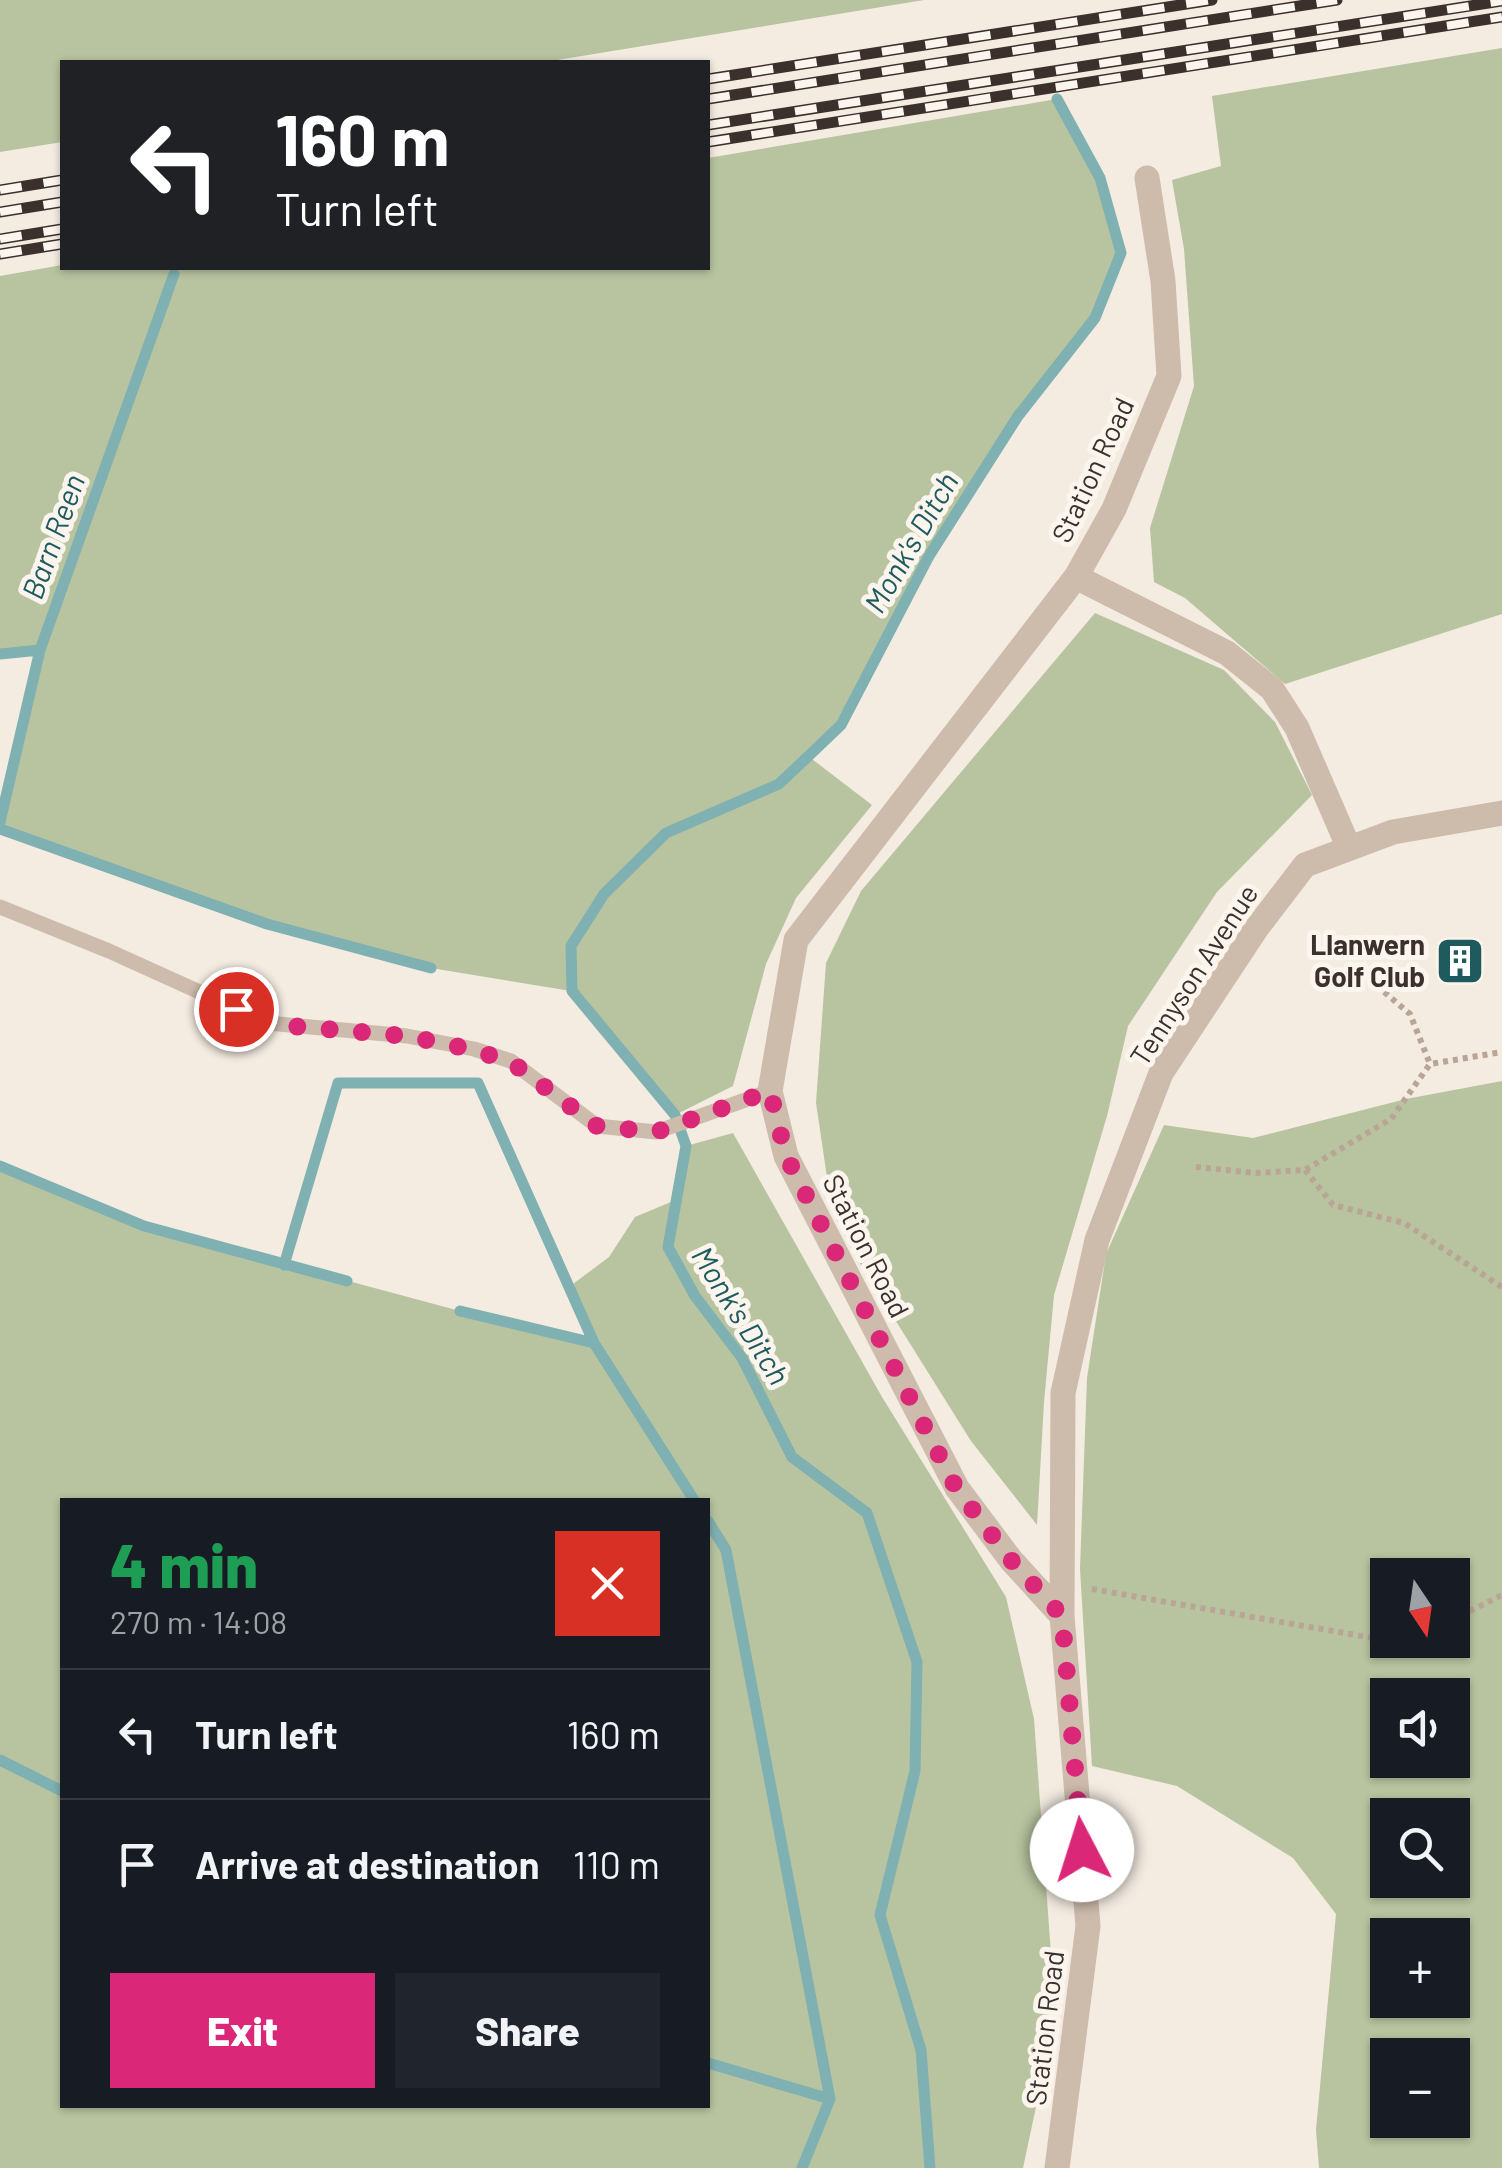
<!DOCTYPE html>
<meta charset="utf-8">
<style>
body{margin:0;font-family:Barlow,sans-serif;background:#20242c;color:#f1f3f6;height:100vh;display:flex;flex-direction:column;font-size:38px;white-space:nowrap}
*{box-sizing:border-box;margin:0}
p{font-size:32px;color:#9ea1a6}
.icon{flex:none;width:55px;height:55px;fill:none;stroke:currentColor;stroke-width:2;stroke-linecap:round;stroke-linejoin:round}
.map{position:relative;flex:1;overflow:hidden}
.panel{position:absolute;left:60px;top:1498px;width:650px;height:610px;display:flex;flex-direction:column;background:#171b24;border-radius:0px;box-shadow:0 2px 8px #0004}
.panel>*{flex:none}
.hud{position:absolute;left:60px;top:60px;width:650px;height:210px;border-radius:0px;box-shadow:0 2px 8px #0004;background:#202124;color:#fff;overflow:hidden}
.needle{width:65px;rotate:167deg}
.buttons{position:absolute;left:1370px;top:1558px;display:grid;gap:20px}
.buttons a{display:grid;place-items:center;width:100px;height:100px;border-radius:0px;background:#171b24;box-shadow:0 2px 8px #0004;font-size:50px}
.pin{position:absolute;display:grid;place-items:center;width:85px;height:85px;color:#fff;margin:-42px;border:5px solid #fff;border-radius:50%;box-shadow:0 2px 10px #0007}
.me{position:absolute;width:110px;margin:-55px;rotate:355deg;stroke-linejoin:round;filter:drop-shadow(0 0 8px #0008)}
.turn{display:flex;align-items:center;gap:35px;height:210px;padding:0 50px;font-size:45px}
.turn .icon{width:130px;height:130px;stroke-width:2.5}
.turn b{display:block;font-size:70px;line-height:85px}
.round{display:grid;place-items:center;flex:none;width:105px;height:105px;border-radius:0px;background:#20242c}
.headline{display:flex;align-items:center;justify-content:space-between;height:170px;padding:0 50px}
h1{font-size:60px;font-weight:800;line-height:75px;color:#1e9e55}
.primary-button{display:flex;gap:20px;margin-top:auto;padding:20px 50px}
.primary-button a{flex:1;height:115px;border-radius:0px;background:#db2777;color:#fff;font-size:40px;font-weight:800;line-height:115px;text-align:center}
.primary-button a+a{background:#20242c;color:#f1f3f6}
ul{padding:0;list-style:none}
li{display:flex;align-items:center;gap:30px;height:130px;padding:0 50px;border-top:2px solid #363941}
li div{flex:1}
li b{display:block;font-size:38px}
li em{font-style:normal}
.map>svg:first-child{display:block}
.green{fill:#b8c4a0;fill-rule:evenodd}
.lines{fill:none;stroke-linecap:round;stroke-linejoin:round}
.stream{stroke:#7fb0b2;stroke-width:11}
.path{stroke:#b9a596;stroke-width:6;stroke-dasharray:5 5;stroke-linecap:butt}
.service{stroke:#cdbbac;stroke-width:15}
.minor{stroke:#cdbbac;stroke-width:25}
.rail-casing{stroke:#3b302b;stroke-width:11}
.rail{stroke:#fbf5ee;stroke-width:8;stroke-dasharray:22;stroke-linecap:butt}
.route{stroke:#db2777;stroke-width:18;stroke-dasharray:0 32.4}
.labels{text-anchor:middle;stroke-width:10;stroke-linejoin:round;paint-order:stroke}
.street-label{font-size:28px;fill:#3b302b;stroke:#fbf5ee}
.poi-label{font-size:28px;font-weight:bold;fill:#3b302b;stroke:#fbf5ee;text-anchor:end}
.water-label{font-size:30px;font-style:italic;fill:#1f5a5e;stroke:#fbf5ee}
</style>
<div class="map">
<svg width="1502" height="2168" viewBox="0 0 1502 2168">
<rect width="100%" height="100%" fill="#f4ebe1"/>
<path class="green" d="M 0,0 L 924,0 L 545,62 L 62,62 L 62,142 L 0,152 Z
M 1502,48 L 1502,614 L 1285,684 L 1185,598 L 1154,582 L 1150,528 L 1194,386 L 1184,249 L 1172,180 L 1221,166 L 1212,96 Z
M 1057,99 L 1100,178 L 1121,253 L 1095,318 L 1018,416 L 929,556 L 841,725 L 808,756 L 872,805 L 796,898 L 766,964 L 733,1086 L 675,1115 L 571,991 L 431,968 L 267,924 L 0,829 L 40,651 L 0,654 L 0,276 L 62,265 L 708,268 L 708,158 Z
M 1095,613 L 1224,670 L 1275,722 L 1312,795 L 1217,892 L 1128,1026 L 1107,1116 L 1054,1295 L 1044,1402 L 1037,1525 L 971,1441 L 862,1267 L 832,1211 L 816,1103 L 826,963 L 861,891 Z
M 1502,1081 L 1502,2168 L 1319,2168 L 1316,2130 L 1336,1914 L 1293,1858 L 1177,1786 L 1092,1766 L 1080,1569 L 1087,1378 L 1106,1254 L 1164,1125 L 1253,1138 L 1406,1099 ZM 1388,1575 L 1452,1575 L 1452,1640 L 1388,1640 ZM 1388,1695 L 1452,1695 L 1452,1760 L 1388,1760 ZM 1388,1815 L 1452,1815 L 1452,1880 L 1388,1880 ZM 1388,1935 L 1452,1935 L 1452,2000 L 1388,2000 ZM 1388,2055 L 1452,2055 L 1452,2120 L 1388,2120 Z
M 733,1133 L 882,1397 L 1006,1597 L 1034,1719 L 1052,1968 L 1046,2060 L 1023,2168 L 0,2168 L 0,1166 L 144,1226 L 460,1311 L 593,1343 L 569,1287 L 609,1257 L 635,1217 L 678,1199 L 686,1146 ZM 62,1500 L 708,1500 L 708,2105 L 62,2105 Z"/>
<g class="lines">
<path class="stream" d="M 0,654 L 40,650
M 0,822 L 40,650 L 174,274
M 0,829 L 267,924 L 431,968
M 0,1166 L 144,1226 L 347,1281
M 284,1265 L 338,1083 L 478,1083 L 594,1343 L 694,1500
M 460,1311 L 594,1343
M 708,1521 L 726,1550 L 830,2099 L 802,2168
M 0,1760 L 62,1791
M 708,2063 L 830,2099
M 930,2168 L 921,2050 L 880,1915 L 915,1771 L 917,1662 L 867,1513 L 792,1457 L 742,1358 L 695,1296 L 668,1247 L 686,1146 L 675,1115 L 572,991 L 571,946 L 604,894 L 666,833 L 779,784 L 841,725 L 929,556 L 1018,416 L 1095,318 L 1121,253 L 1100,178 L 1057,99"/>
<path class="path" d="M 1369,979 L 1410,1014 L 1430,1064
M 1196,1167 L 1256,1173 L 1305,1170 L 1391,1119 L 1430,1064 L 1502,1052
M 1305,1170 L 1333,1205 L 1404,1223 L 1502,1287
M 1092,1589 L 1413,1645 L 1420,1640
M 1452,1620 L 1502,1595"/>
<path class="service" d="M 0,907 L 109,951 L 268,1023 L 407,1036 L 474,1049 L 511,1061 L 597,1126 L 656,1132 L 770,1091"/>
<path class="minor" d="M 1076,577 L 1227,653 L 1272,689 L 1297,728 L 1349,848
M 1062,1616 L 1063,1393 L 1097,1240 L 1161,1073 L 1256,929 L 1305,865 L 1393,832 L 1502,813
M 1057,2168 L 1088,1926 L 1062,1616 L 1011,1560 L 957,1488 L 786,1156 L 770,1091 L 796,940 L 1076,577 L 1114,509 L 1169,376 L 1163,281 L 1147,178"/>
<g class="rail-casing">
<path id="rail" d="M 708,79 L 1212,0
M 708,99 L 1337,0
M 708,125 L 1502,1
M 708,142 L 1502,17
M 0,190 L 62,180
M 0,212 L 62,202
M 0,239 L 62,229
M 0,254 L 62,244"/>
</g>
<use href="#rail" class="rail"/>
</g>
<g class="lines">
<path class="route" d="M 236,1009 L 268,1024 L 407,1036 L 474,1050 L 511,1062 L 597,1126 L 656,1132 L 770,1091 L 786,1156 L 956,1488 L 1011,1560 L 1062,1616 L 1082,1850"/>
</g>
<defs>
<g id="building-square" transform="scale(2.5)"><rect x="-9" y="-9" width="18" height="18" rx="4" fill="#1f5a5e" stroke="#fbf5ee"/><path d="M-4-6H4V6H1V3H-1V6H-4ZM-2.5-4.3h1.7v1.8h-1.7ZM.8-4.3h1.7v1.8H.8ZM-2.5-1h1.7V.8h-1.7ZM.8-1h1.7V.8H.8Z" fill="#fff"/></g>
</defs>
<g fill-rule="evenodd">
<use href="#building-square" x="1460" y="961"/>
</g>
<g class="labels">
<g class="street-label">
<text transform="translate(1093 470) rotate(-65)" y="10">Station Road</text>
<text transform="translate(1194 975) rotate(-57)" y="10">Tennyson Avenue</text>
<text transform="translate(866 1246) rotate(63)" y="10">Station Road</text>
<text transform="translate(1045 2028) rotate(-83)" y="10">Station Road</text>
</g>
<g class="poi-label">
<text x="1425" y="955">Llanwern<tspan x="1425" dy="32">Golf Club</tspan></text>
</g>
<g class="water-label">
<text transform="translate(54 537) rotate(-70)" y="10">Barn Reen</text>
<text transform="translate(912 543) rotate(-60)" y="10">Monk's Ditch</text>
<text transform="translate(740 1316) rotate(58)" y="10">Monk's Ditch</text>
</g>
</g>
</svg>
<div class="buttons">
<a><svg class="needle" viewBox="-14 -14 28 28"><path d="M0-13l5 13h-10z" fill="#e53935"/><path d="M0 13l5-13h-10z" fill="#9ea1a6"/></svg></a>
<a><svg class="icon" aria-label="sound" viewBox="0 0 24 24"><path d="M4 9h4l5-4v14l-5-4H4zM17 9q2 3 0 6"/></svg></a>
<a><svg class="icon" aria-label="search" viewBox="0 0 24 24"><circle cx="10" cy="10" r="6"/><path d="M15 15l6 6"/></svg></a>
<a>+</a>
<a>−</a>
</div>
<div class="pin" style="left:236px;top:1009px;background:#d93025"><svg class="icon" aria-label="arrive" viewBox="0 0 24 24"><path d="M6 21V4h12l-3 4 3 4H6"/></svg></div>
<svg class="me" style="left:1082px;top:1850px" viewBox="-20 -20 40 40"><circle r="19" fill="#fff"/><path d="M0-13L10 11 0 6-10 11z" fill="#db2777"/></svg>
<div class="hud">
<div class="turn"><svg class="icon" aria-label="left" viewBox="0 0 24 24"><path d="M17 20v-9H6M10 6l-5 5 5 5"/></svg><div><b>160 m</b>Turn left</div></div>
</div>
<section class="panel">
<div class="headline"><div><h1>4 min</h1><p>270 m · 14:08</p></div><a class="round" style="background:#d93025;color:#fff"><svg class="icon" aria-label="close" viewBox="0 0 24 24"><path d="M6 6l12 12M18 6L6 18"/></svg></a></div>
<ul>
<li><svg class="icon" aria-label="left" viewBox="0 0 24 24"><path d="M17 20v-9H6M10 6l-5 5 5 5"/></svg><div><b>Turn left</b></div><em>160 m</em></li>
<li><svg class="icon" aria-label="arrive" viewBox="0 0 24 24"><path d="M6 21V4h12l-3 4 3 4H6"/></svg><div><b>Arrive at destination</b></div><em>110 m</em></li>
</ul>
<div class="primary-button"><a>Exit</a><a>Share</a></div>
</section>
</div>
